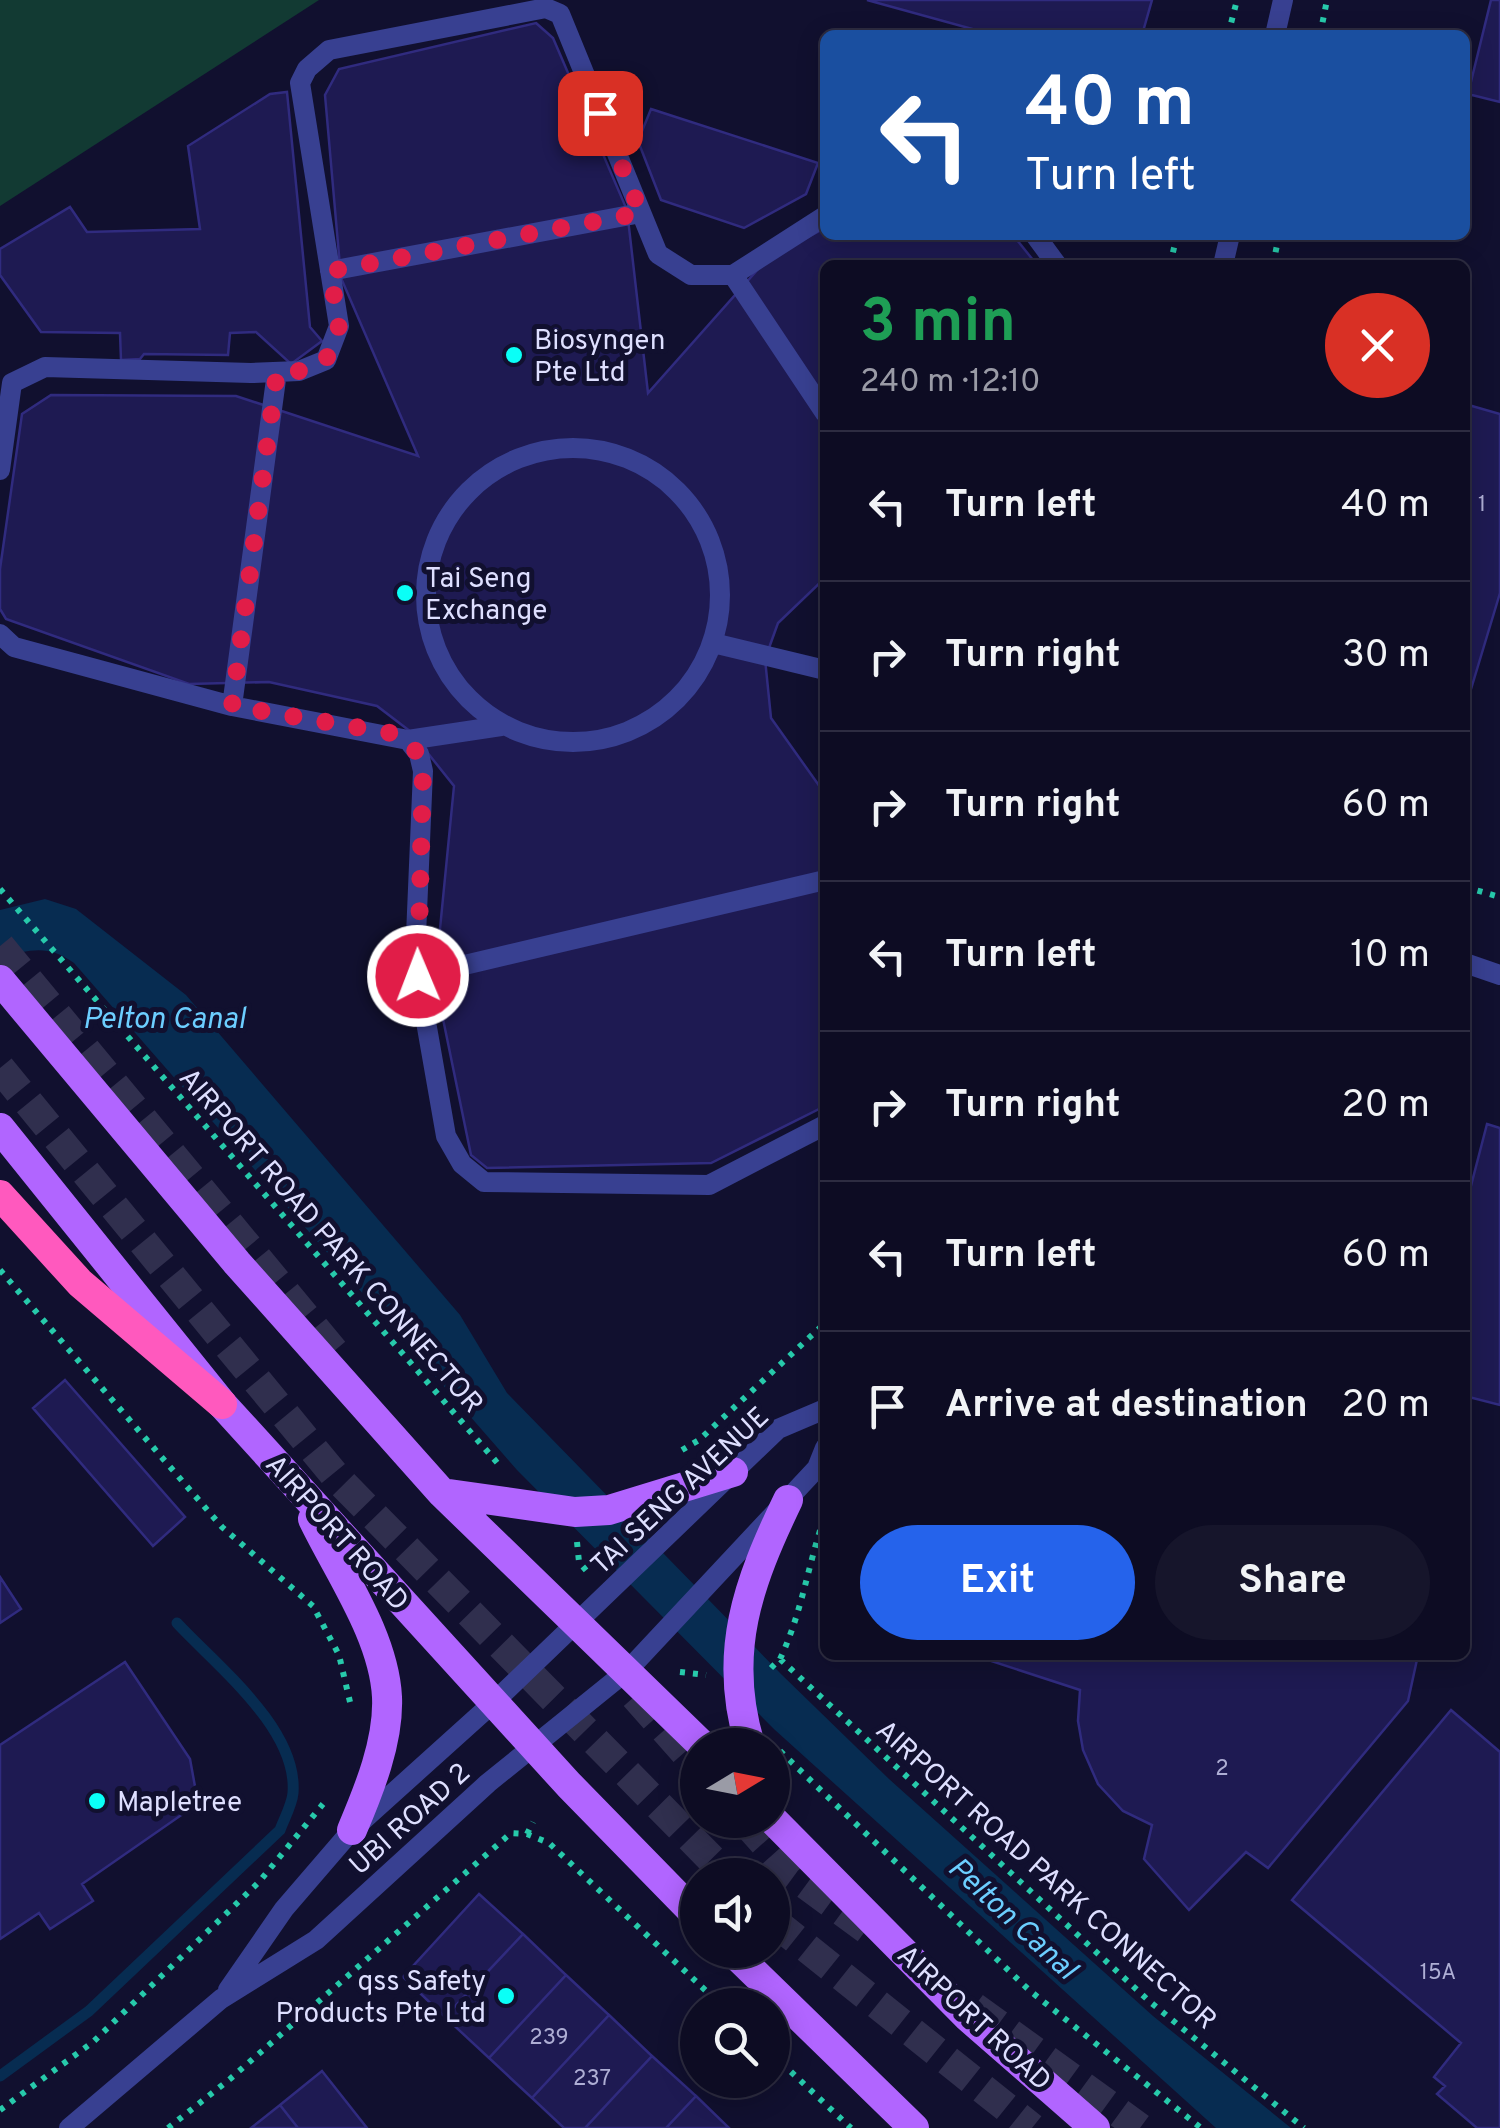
<!DOCTYPE html>
<meta charset="utf-8">
<style>
body{margin:0;font-family:Overpass,sans-serif;background:#16152b;color:#f1f3f6;height:100vh;display:flex;flex-direction:column;font-size:38px;white-space:nowrap}
*{box-sizing:border-box;margin:0}
p{font-size:32px;color:#9a9ba6}
.icon{flex:none;width:55px;height:55px;fill:none;stroke:currentColor;stroke-width:2;stroke-linecap:round;stroke-linejoin:round}
.map{position:relative;flex:1;overflow:hidden}
.drawer{position:absolute;left:820px;top:260px;width:650px;height:1400px;display:flex;flex-direction:column;background:#0d0c23;border-radius:15px;box-shadow:0 5px 25px #0003,0 0 0 2px #2d2c41}
.drawer>*{flex:none}
.guide{position:absolute;left:820px;top:30px;width:650px;height:210px;border-radius:15px;box-shadow:0 5px 25px #0003,0 0 0 2px #2d2c41;background:#1a4fa0;color:#fff;overflow:hidden}
.needle{width:65px;rotate:80deg}
.fabs{position:absolute;left:680px;top:1728px;display:grid;gap:20px}
.fabs a{display:grid;place-items:center;width:110px;height:110px;border-radius:50%;background:#0d0c23;box-shadow:0 5px 25px #0003,0 0 0 2px #2d2c41;font-size:50px}
.pin{position:absolute;display:grid;place-items:center;width:85px;height:85px;color:#fff;margin:-42px;border-radius:20px;box-shadow:0 5px 15px #0006}
.me{position:absolute;width:110px;margin:-55px;rotate:359deg;stroke-linejoin:round;filter:drop-shadow(0 0 8px #0008)}
.turn{display:flex;align-items:center;gap:35px;height:210px;padding:0 40px;font-size:45px}
.turn .icon{width:130px;height:130px;stroke-width:2.5}
.turn b{display:block;font-size:70px;line-height:85px}
.round{display:grid;place-items:center;flex:none;width:105px;height:105px;border-radius:52px;background:#16152b}
.summary{display:flex;align-items:center;justify-content:space-between;height:170px;padding:0 40px}
h1{font-size:60px;font-weight:700;line-height:75px;color:#1e9e55}
.cta{display:flex;gap:20px;margin-top:auto;padding:20px 40px}
.cta a{flex:1;height:115px;border-radius:60px;background:#2563eb;color:#fff;font-size:40px;font-weight:700;line-height:115px;text-align:center}
.cta a+a{background:#16152b;color:#f1f3f6}
ul{padding:0;list-style:none}
li{display:flex;align-items:center;gap:30px;height:150px;padding:0 40px;border-top:2px solid #2d2c41}
li div{flex:1}
li b{display:block;font-size:38px}
li em{font-style:normal}
.map>svg:first-child{display:block}
.green{fill:#123a33}
.water{fill:#072c51}
.lines{fill:none;stroke-linecap:round;stroke-linejoin:round}
.stream{stroke:#072c51;stroke-width:11}
.building{fill:#1e1a52;stroke:#302b7f;stroke-width:2.5}
.highway-tunnel{stroke:#302f4e;stroke-width:30;stroke-dasharray:30 15;stroke-linecap:butt}
.path{stroke:#27caab;stroke-width:6;stroke-dasharray:5 8;stroke-linecap:butt}
.lane{stroke:#384091;stroke-width:20}
.street{stroke:#384091;stroke-width:20}
.primary{stroke:#b165ff;stroke-width:30}
.highway{stroke:#ff59be;stroke-width:30}
.route{stroke:#e11d48;stroke-width:18;stroke-dasharray:0 32.4}
.poi-dot{fill:#0afff7;stroke:#11102f;stroke-width:4}
.labels{text-anchor:middle;stroke-width:10;stroke-linejoin:round;paint-order:stroke}
.number-label{font-size:22px;fill:#aeaed4}
.poi-label{font-size:28px;fill:#dedfff;stroke:#11102f;text-anchor:start}
.street-label{font-size:28px;fill:#dedfff;stroke:#11102f}
.water-label{font-size:30px;font-style:italic;fill:#6cceff;stroke:#11102f}
</style>
<div class="map">
<svg width="1500" height="2128" viewBox="0 0 1500 2128">
<rect width="100%" height="100%" fill="#11102f"/>
<path class="green" d="M 0,0 L 319,0 L 0,206 Z"/>
<path class="water" d="M 45,899 L 76,909 L 186,995 L 460,1315 L 507,1393 L 781,1674 L 889,1779 L 1153,2016 L 1291,2128 L 1216,2128 L 775,1730 L 517,1470 L 74,963 C 47,944 30,950 0,958 L 0,910 Z"/>
<g class="lines">
<path class="stream" d="M 0,2076 L 89,2011 L 280,1830 C 284,1819 292,1805 293,1793 C 298,1729 217,1666 177,1623"/>
</g>
<path class="building" d="M 867,0 L 1152,0 L 1142,35 L 994,35 Z
M 1491,0 L 1500,0 L 1500,102 L 1468,94 Z
M 536,23 L 553,38 L 627,210 L 648,393 L 767,259 L 825,228 L 825,235 L 1013,235 L 1037,265 L 825,265 L 825,578 L 778,623 L 765,659 L 771,718 L 825,794 L 825,1106 L 711,1163 L 487,1168 L 471,1155 L 435,980 L 454,786 L 411,732 L 377,706 L 269,682 L 189,684 L 6,619 L 0,609 L 0,569 L 22,414 L 51,395 L 236,396 L 418,456 L 341,278 L 325,95 L 339,69 Z
M 287,92 L 310,327 L 322,341 L 291,364 L 256,332 L 230,333 L 228,355 L 144,354 L 140,359 L 121,360 L 120,333 L 41,332 L 0,275 L 0,249 L 70,207 L 87,232 L 200,229 L 188,146 L 270,94 Z
M 651,109 L 818,163 L 806,194 L 744,228 L 661,200 L 638,141 Z
M 1465,404 L 1500,414 L 1500,593 L 1465,709 Z
M 1487,1124 L 1500,1128 L 1500,1405 L 1465,1396 L 1465,1209 Z
M 65,1380 L 185,1517 L 153,1546 L 33,1408 Z
M 0,1577 L 21,1609 L 0,1623 Z
M 973,1655 L 1418,1655 L 1408,1701 L 1268,1868 L 1246,1852 L 1189,1910 L 1144,1859 L 1152,1825 L 1123,1811 L 1098,1784 L 1083,1750 L 1078,1721 L 1080,1690 Z
M 125,1662 L 190,1759 L 196,1792 L 190,1809 L 82,1884 L 93,1901 L 50,1929 L 39,1913 L 0,1939 L 0,1745 Z
M 1451,1710 L 1500,1752 L 1500,2128 L 1477,2128 L 1437,2094 L 1445,2086 L 1434,2077 L 1461,2043 L 1292,1900 Z
M 479,1894 L 523,1934 L 445,2017 L 403,1977 Z
M 523,1934 L 566,1975 L 489,2058 L 445,2017 Z
M 566,1975 L 609,2015 L 532,2098 L 489,2058 Z
M 609,2015 L 652,2056 L 585,2128 L 564,2128 L 532,2098 Z
M 652,2056 L 696,2096 L 666,2128 L 585,2128 Z
M 322,2071 L 367,2128 L 298,2128 L 280,2105 Z
M 696,2096 L 729,2128 L 666,2128 Z
M 280,2105 L 298,2128 L 251,2128 Z"/>
<g class="lines">
<path class="highway-tunnel" d="M 0,946 L 335,1353
M 0,1068 L 337,1478 L 727,1875
M 635,1696 L 698,1767
M 744,1820 L 793,1875 L 872,1933
M 772,1920 L 1032,2128
M 974,2007 L 1140,2128"/>
<path class="path" d="M 1228,35 L 1237,0
M 1320,35 L 1327,0
M 1170,265 L 1177,235
M 1273,265 L 1279,235
M 1465,887 L 1500,897
M 0,889 L 500,1466
M 0,1270 L 222,1527 L 313,1606 L 339,1655 L 350,1702
M 682,1450 L 699,1440 L 825,1323
M 577,1542 L 579,1562 L 590,1575
M 780,1659 C 802,1613 808,1564 825,1515
M 771,1668 L 780,1659 L 1149,2001 L 1304,2128
M 680,1672 L 706,1675
M 780,1751 L 1029,1990 L 1201,2128
M 527,1834 L 533,1822
M 772,2054 L 851,2128
M 0,2110 L 93,2042 L 259,1882 L 323,1804
M 168,2128 L 230,2079 L 511,1833 L 527,1834 L 549,1843 L 721,2005"/>
<path class="lane" d="M 1035,235 L 1057,265
M 330,271 L 641,213
M 733,275 L 825,413
M426 595a147 147 0 1 1 294 0a147 147 0 1 1-294 0Z
M 0,470 L 12,383 L 45,367 L 251,373 L 299,371 L 326,360 L 339,326 L 300,83 L 307,69 L 329,50 L 546,8 L 560,14 L 658,254 L 691,275 L 733,275 L 825,216
M 0,634 L 14,647 L 232,706 L 408,740 L 419,754 L 423,771 L 415,959 L 446,1136 L 462,1164 L 484,1182 L 709,1185 L 825,1125
M 713,643 L 825,670
M 232,706 L 277,372
M 408,740 L 501,726
M 418,976 L 825,880"/>
<path class="street" d="M 1275,35 L 1283,0
M 1223,265 L 1230,235
M 1465,963 L 1500,975
M 228,1990 L 284,1909 L 352,1830 L 493,1703 L 778,1429 L 825,1409
M 69,2128 L 221,1999 L 316,1940 L 488,1783 L 628,1670 L 817,1468 L 825,1448"/>
<path class="primary" d="M 0,980 L 237,1263 L 442,1493 L 702,1745
M 0,1128 L 222,1404 L 569,1785 L 698,1917
M 442,1493 L 575,1512 L 609,1510 L 733,1472
M 313,1519 C 339,1573 384,1636 387,1697 C 389,1741 369,1790 352,1830
M 750,1745 C 722,1653 748,1583 788,1500
M 772,1819 L 968,2017 L 1095,2128
M 731,1950 L 914,2128"/>
<path class="highway" d="M 0,1195 L 80,1283 L 222,1404"/>
</g>
<g class="lines">
<path class="route" d="M 418,976 L 423,771 C 418,750 411,741 391,733 L 232,706 L 277,372 L 299,371 L 326,360 L 339,326 L 330,271 L 641,213 L 600,113"/>
</g>
<g class="poi-dot">
<circle cx="514" cy="355" r="10"/>
<circle cx="405" cy="593" r="10"/>
<circle cx="97" cy="1801" r="10"/>
<circle cx="506" cy="1996" r="10"/>
</g>
<g class="labels">
<g class="number-label">
<text x="1482" y="511">1</text>
<text x="1222" y="1775">2</text>
<text x="1438" y="1979">15A</text>
<text x="549" y="2044">239</text>
<text x="592" y="2085">237</text>
</g>
<g class="poi-label">
<text x="534" y="349">Biosyngen<tspan x="534" dy="32">Pte Ltd</tspan></text>
<text x="425" y="587">Tai Seng<tspan x="425" dy="32">Exchange</tspan></text>
<text x="117" y="1811">Mapletree</text>
<text x="486" y="1990" text-anchor="end">qss Safety<tspan x="486" dy="32">Products Pte Ltd</tspan></text>
</g>
<g class="street-label">
<text transform="translate(332 1240) rotate(49)" y="10">AIRPORT ROAD PARK CONNECTOR</text>
<text transform="translate(679 1490) rotate(-43)" y="10">TAI SENG AVENUE</text>
<text transform="translate(338 1532) rotate(48)" y="10">AIRPORT ROAD</text>
<text transform="translate(409 1818) rotate(-42)" y="10">UBI ROAD 2</text>
<text transform="translate(1047 1874) rotate(42)" y="10">AIRPORT ROAD PARK CONNECTOR</text>
<text transform="translate(975 2017) rotate(43)" y="10">AIRPORT ROAD</text>
</g>
<g class="water-label">
<text x="164" y="1028">Pelton Canal</text>
<text transform="translate(1013 1918) rotate(43)" y="10">Pelton Canal</text>
</g>
</g>
</svg>
<div class="fabs">
<a><svg class="needle" viewBox="-14 -14 28 28"><path d="M0-13l5 13h-10z" fill="#e53935"/><path d="M0 13l5-13h-10z" fill="#9a9ba6"/></svg></a>
<a><svg class="icon" aria-label="sound" viewBox="0 0 24 24"><path d="M4 9h4l5-4v14l-5-4H4zM17 9q2 3 0 6"/></svg></a>
<a><svg class="icon" aria-label="search" viewBox="0 0 24 24"><circle cx="10" cy="10" r="6"/><path d="M15 15l6 6"/></svg></a>
</div>
<div class="pin" style="left:600px;top:113px;background:#d93025"><svg class="icon" aria-label="arrive" viewBox="0 0 24 24"><path d="M6 21V4h12l-3 4 3 4H6"/></svg></div>
<svg class="me" style="left:418px;top:976px" viewBox="-20 -20 40 40"><circle r="17" fill="#e11d48" stroke="#fff" stroke-width="3"/><path d="M0-11L8 9 0 5-8 9z" fill="#fff"/></svg>
<div class="guide">
<div class="turn"><svg class="icon" aria-label="left" viewBox="0 0 24 24"><path d="M17 20v-9H6M10 6l-5 5 5 5"/></svg><div><b>40 m</b>Turn left</div></div>
</div>
<section class="drawer">
<div class="summary"><div><h1>3 min</h1><p>240 m · 12:10</p></div><a class="round" style="background:#d93025;color:#fff"><svg class="icon" aria-label="close" viewBox="0 0 24 24"><path d="M6 6l12 12M18 6L6 18"/></svg></a></div>
<ul>
<li><svg class="icon" aria-label="left" viewBox="0 0 24 24"><path d="M17 20v-9H6M10 6l-5 5 5 5"/></svg><div><b>Turn left</b></div><em>40 m</em></li>
<li><svg class="icon" aria-label="right" viewBox="0 0 24 24"><path d="M7 20v-9h11M14 6l5 5-5 5"/></svg><div><b>Turn right</b></div><em>30 m</em></li>
<li><svg class="icon" aria-label="right" viewBox="0 0 24 24"><path d="M7 20v-9h11M14 6l5 5-5 5"/></svg><div><b>Turn right</b></div><em>60 m</em></li>
<li><svg class="icon" aria-label="left" viewBox="0 0 24 24"><path d="M17 20v-9H6M10 6l-5 5 5 5"/></svg><div><b>Turn left</b></div><em>10 m</em></li>
<li><svg class="icon" aria-label="right" viewBox="0 0 24 24"><path d="M7 20v-9h11M14 6l5 5-5 5"/></svg><div><b>Turn right</b></div><em>20 m</em></li>
<li><svg class="icon" aria-label="left" viewBox="0 0 24 24"><path d="M17 20v-9H6M10 6l-5 5 5 5"/></svg><div><b>Turn left</b></div><em>60 m</em></li>
<li><svg class="icon" aria-label="arrive" viewBox="0 0 24 24"><path d="M6 21V4h12l-3 4 3 4H6"/></svg><div><b>Arrive at destination</b></div><em>20 m</em></li>
</ul>
<div class="cta"><a>Exit</a><a>Share</a></div>
</section>
</div>
